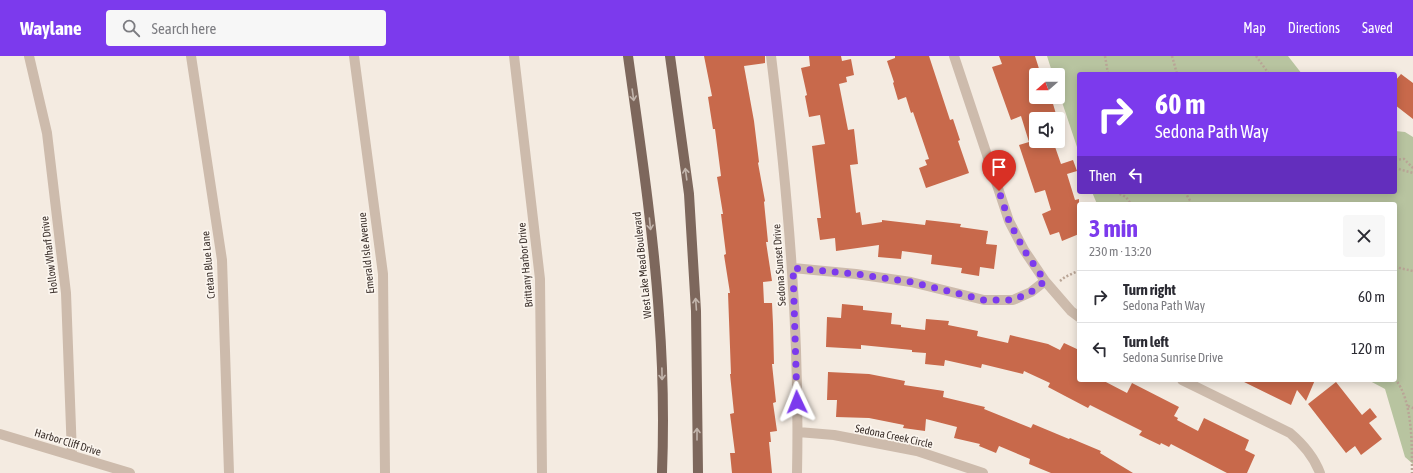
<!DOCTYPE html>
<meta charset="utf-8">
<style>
body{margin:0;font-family:"Asap Condensed",sans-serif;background:#f7f7f7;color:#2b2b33;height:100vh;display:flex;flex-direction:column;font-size:15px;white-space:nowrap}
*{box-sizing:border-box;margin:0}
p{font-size:13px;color:#7c7c81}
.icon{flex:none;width:22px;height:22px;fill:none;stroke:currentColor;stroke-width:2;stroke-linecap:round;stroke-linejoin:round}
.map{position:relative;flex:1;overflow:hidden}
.side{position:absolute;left:1077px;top:146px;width:320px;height:180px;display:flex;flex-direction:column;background:#fff;border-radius:4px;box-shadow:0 2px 10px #0003}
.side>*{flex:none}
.hud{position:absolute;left:1077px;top:16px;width:320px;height:122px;border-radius:4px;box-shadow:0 2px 10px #0003;background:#7c3aed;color:#fff;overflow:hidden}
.needle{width:26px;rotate:250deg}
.fabs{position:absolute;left:1029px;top:12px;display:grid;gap:8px}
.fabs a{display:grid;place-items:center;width:36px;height:36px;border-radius:4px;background:#fff;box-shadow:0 2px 10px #0003;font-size:20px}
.pin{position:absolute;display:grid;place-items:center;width:34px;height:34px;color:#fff;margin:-41px -17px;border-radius:50% 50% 50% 0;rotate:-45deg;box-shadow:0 0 4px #0007}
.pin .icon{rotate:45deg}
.me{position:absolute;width:44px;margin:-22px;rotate:358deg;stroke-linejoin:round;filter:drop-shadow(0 0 3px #0008)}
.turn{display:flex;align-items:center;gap:14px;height:84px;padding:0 12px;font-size:18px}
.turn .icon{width:52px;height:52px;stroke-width:2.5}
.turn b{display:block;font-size:28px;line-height:34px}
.then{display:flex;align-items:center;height:38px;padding:0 12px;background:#0003;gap:8px;font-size:15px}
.round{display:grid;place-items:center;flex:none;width:42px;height:42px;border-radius:4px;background:#f7f7f7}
.headline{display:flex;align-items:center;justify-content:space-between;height:68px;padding:0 12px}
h1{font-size:24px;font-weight:700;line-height:30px;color:#7c3aed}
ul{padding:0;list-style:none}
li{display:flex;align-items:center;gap:12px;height:52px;padding:0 12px;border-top:1px solid #e1e1e2}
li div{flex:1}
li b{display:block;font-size:15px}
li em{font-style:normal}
header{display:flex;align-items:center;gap:24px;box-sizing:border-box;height:56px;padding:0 20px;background:#7c3aed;color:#fff}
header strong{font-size:19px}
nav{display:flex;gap:22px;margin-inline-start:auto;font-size:14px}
.search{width:280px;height:36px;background:#f7f7f7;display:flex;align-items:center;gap:10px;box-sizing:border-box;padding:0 14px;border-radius:4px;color:#7c7c81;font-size:15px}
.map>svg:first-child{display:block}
.green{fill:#b8c4a0}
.building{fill:#c8694b}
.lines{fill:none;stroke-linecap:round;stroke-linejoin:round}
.path{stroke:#b9a596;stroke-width:2.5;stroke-dasharray:2 2;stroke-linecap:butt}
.minor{stroke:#cdbbac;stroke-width:10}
.major{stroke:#7d675c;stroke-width:10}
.oneway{stroke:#c2b5ac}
.route{stroke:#7c3aed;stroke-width:7;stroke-dasharray:0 12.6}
.labels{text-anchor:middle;stroke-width:3.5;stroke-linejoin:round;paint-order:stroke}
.street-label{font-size:11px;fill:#3b302b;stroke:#fbf5ee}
</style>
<header>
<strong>Waylane</strong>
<div class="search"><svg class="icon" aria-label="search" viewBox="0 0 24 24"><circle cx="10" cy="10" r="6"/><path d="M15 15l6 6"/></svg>Search here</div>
<nav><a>Map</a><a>Directions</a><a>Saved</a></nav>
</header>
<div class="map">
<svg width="1413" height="417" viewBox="0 0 1413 417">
<rect width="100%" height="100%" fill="#f4ebe1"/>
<path class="green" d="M 1047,0 L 1288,0 L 1302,18 L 1079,18 L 1079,97 L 1058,34 L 1058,19 L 1053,19 Z
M 1395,75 L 1405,76 L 1413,81 L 1413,408 L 1405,401 L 1385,333 L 1368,324 L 1395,324 L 1395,148 L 1097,148 L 1092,136 L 1395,136 Z"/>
<path class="building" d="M 704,0 L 765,0 L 765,7 L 744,10 L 754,65 L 759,106 L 758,107 L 765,145 L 764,146 L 768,186 L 766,186 L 772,225 L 763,226 L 764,247 L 772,247 L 773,268 L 774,308 L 772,308 L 776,346 L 773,347 L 777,375 L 770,376 L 771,386 L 769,386 L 772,417 L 732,417 L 730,397 L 735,397 L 730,358 L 734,357 L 730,318 L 731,318 L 728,237 L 730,237 L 724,199 L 726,198 L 721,158 L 723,158 L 717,121 L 721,120 L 715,73 L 713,73 L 708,41 L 712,40 Z
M 809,0 L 841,0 L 842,5 L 851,3 L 854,19 L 846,21 L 847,26 L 839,28 L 848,74 L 854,73 L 858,108 L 850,109 L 856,157 L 860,156 L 862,169 L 882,166 L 882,164 L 925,169 L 926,164 L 961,168 L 960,171 L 988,175 L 986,188 L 997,189 L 994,213 L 980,211 L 979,220 L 961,217 L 962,212 L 931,208 L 932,199 L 902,195 L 901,203 L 878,201 L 879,189 L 836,195 L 835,182 L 820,184 L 817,162 L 821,162 L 812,90 L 825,88 L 820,59 L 809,61 L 805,40 L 807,39 L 801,12 L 810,10 Z
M 895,0 L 929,0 L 950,64 L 953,63 L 960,84 L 958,85 L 969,117 L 926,132 L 919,112 L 927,109 L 925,104 L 929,103 L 913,56 L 911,57 L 906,41 L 898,44 L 893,27 L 894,26 L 887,5 L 895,2 Z
M 999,0 L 1035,0 L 1041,19 L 1036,19 L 1036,41 L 1051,41 L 1056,58 L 1042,63 L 1036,63 L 1036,85 L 1053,85 L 1061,108 L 1073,104 L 1077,115 L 1067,118 L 1075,144 L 1079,143 L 1079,178 L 1062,185 L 1059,176 L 1050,179 L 1042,158 L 1051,154 L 1045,134 L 1035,137 L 1019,89 L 1029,86 L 1021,60 L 1011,64 L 992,11 L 1002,8 Z
M 1401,18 L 1413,27 L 1413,63 L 1395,49 L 1395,25 Z
M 842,248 L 863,250 L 863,254 L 892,257 L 891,268 L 901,269 L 901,271 L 925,274 L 926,263 L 949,265 L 948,269 L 978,275 L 977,280 L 1008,287 L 1010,279 L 1048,288 L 1060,294 L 1064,287 L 1079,294 L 1079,324 L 1102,324 L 1127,337 L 1132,327 L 1179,351 L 1174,360 L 1178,362 L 1177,364 L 1198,375 L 1204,362 L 1249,384 L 1245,394 L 1255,399 L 1247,417 L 1227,417 L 1171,388 L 1169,391 L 1161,387 L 1160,389 L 1139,379 L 1142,375 L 1090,349 L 1088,352 L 1067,341 L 1048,331 L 1050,327 L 1024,315 L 1023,318 L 982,308 L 981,312 L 945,304 L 944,310 L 925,308 L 926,297 L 912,296 L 912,294 L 861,289 L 861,293 L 826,291 L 827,261 L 841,262 Z
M 828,316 L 869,318 L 905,325 L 904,329 L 944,335 L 943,341 L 985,351 L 984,353 L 1031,372 L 1033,368 L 1069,383 L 1070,382 L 1101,395 L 1100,397 L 1133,417 L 1051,417 L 1029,408 L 1030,403 L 999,390 L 996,397 L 979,390 L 980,388 L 954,382 L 957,371 L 926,363 L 925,375 L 903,372 L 904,369 L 869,362 L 836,361 L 837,344 L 827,344 Z
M 1240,324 L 1315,324 L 1306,345 L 1297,334 L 1291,349 Z
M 1336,326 L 1362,359 L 1370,352 L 1377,361 L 1369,367 L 1382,383 L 1361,399 L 1355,390 L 1346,397 L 1308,348 Z"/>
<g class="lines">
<path class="path" d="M 1105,0 L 1108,18
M 1172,0 L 1177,18
M 1256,0 L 1269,18
M 1395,104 L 1404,103 L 1413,112
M 1395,112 L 1413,117
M 1116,136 L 1126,141 L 1131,148
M 1185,136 L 1192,148
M 1395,211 L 1413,215
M 1060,225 L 1065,221 L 1078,215 L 1079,212
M 1395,323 C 1413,344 1412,391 1412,417
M 1408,350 L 1413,352"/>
<path class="minor" d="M 29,0 L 47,77 L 66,237 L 72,399
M 191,0 L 222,204 L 229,417
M 354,0 L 383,218 L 385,417
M 514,0 L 540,223 L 542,417
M 771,0 C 788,138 800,277 797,417
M 954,0 L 1009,165 L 1024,194 L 1045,225 L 1071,255 L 1079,261
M 793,212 L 856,218 L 911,226 L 984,244 L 1013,244 L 1031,236 L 1045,225
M 1182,324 L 1290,377 C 1303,388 1314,401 1320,417
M 798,376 L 834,379 L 917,395 L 983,417
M 0,378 L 130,417"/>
<path class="major" d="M 628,0 C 640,86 653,172 659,259 C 663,312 664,364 662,417
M 670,0 L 689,138 L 696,255 L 698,417"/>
</g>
<defs><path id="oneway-shaft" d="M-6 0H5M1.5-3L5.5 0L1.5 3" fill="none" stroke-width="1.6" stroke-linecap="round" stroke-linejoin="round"/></defs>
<g class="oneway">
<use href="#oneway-shaft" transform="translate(633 39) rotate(82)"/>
<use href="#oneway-shaft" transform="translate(686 118) rotate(-98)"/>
<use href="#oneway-shaft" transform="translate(650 168) rotate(84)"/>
<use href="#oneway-shaft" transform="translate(696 248) rotate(-94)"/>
<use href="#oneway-shaft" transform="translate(662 318) rotate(89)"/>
<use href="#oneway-shaft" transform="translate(697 378) rotate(-90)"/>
</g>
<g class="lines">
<path class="route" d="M 797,346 L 793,212 L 856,218 L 911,226 L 984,244 L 1013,244 L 1031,236 L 1045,225 L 1024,194 L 1009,165 L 999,135"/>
</g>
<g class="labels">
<g class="street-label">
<text transform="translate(366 197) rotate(-96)" y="4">Emerald Isle Avenue</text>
<text transform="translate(49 199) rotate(-97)" y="4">Hollow Wharf Drive</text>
<text transform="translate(208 209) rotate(-95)" y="4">Cretan Blue Lane</text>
<text transform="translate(525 209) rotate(-95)" y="4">Brittany Harbor Drive</text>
<text transform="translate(642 209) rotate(-96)" y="4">West Lake Mead Boulevard</text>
<text transform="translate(779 209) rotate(-94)" y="4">Sedona Sunset Drive</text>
<text transform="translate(894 380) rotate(12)" y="4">Sedona Creek Circle</text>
<text transform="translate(68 386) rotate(17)" y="4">Harbor Cliff Drive</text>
</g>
</g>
</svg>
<div class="fabs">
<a><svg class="needle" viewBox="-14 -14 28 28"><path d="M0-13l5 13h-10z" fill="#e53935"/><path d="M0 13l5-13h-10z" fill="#7c7c81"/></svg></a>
<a><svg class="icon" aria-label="sound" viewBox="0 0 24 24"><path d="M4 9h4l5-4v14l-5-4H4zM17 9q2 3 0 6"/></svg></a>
</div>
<div class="pin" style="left:999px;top:135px;background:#d93025"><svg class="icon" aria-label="arrive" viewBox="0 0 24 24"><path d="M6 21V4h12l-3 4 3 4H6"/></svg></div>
<svg class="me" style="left:797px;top:346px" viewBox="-20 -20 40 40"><path d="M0-17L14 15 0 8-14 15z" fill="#7c3aed" stroke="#fff" stroke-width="4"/></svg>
<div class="hud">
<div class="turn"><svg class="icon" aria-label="right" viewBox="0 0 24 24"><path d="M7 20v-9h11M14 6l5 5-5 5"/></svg><div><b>60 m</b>Sedona Path Way</div></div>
<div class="then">Then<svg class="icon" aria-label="left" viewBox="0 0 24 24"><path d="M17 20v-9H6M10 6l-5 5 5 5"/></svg></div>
</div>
<section class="side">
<div class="headline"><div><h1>3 min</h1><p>230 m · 13:20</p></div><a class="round"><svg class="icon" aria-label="close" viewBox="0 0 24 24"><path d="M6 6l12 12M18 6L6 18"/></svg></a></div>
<ul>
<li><svg class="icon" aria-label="right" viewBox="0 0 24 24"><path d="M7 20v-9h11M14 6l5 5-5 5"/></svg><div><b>Turn right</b><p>Sedona Path Way</p></div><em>60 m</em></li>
<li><svg class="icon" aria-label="left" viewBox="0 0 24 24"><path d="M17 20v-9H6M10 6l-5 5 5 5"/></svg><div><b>Turn left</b><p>Sedona Sunrise Drive</p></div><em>120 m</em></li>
</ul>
</section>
</div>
